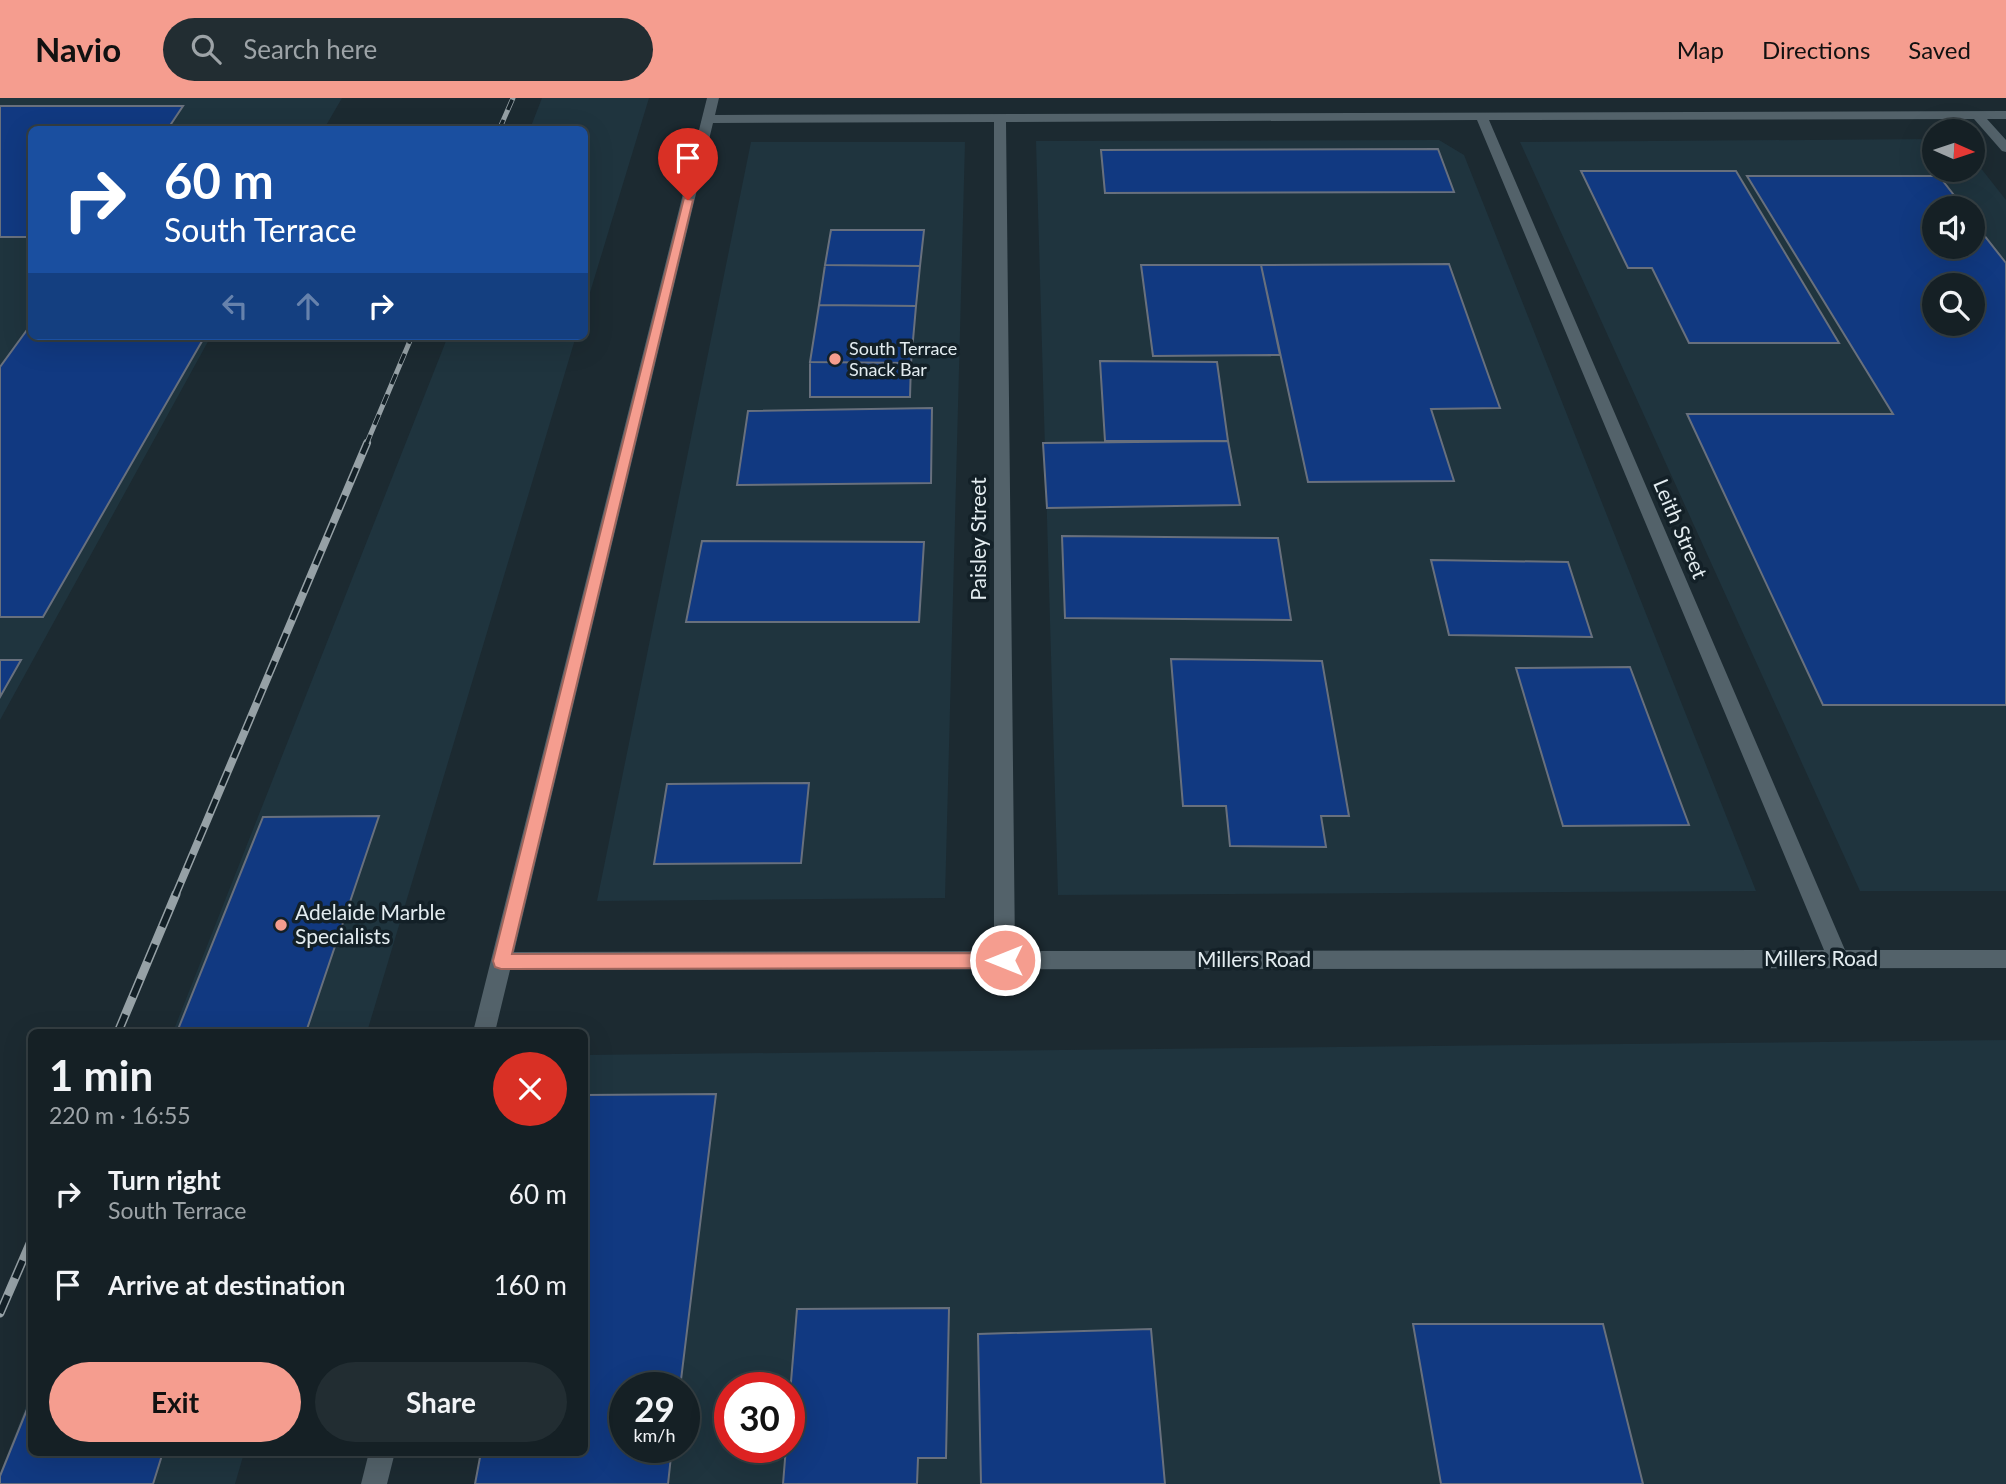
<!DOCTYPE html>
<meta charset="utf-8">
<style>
body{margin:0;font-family:Lato,sans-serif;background:#222d32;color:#f1f3f6;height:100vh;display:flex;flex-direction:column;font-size:26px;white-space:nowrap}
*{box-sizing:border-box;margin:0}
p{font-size:23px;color:#9da3a7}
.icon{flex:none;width:38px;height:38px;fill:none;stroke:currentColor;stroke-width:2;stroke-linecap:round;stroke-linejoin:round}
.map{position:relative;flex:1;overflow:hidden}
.details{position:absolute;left:28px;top:931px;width:560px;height:427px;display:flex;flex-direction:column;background:#152025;border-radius:10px;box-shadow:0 7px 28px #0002,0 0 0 2px #343e42}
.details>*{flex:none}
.top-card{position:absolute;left:28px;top:28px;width:560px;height:214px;border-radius:10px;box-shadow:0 7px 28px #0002,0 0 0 2px #343e42;background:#1a4fa0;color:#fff;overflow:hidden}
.needle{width:46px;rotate:93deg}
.controls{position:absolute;left:1922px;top:21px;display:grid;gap:14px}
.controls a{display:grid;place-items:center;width:63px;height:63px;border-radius:50%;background:#152025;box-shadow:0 7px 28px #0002,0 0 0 2px #343e42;font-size:35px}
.speed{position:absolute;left:609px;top:1274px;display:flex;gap:14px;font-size:35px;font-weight:700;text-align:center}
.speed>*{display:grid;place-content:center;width:91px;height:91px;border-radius:50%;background:#152025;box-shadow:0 7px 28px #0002,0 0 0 2px #343e42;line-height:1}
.speed small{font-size:18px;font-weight:400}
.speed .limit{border:10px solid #d22;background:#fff;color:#111}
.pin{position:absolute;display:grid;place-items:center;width:60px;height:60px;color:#fff;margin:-72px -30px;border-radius:50% 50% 50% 0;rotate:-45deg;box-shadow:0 0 7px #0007}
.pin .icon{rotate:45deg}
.me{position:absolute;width:77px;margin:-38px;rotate:270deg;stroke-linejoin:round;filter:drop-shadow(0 0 5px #0008)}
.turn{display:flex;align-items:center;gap:24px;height:147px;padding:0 21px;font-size:32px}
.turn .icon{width:91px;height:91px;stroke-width:2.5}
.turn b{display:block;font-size:49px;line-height:60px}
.lanes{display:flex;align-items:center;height:66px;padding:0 21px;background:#0003;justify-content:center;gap:35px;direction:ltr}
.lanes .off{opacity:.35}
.round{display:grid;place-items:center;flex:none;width:74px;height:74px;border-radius:37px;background:#222d32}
.headline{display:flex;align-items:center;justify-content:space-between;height:119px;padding:0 21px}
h1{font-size:42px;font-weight:700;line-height:52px}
.primary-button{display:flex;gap:14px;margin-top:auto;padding:14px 21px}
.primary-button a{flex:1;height:80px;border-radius:42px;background:#f59d8f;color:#111;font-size:28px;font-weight:700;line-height:80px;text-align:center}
.primary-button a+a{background:#222d32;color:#f1f3f6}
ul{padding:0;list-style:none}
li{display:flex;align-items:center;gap:21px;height:91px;padding:0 21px}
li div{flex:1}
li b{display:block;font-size:26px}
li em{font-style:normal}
header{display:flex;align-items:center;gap:42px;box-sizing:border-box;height:98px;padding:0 35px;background:#f59d8f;color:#111}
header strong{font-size:33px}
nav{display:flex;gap:38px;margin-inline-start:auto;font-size:24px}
.search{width:490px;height:63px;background:#222d32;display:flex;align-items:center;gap:18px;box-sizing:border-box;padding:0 24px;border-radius:38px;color:#9da3a7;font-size:26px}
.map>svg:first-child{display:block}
.built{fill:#1f343e;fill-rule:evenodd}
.building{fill:#113981;stroke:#68707d;stroke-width:2;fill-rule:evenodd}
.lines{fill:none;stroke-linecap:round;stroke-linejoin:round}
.minor{fill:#53626a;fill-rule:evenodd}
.rail-far2-casing{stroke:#96a1a6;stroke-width:5}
.rail-far1-casing{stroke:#96a1a6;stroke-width:8}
.rail-casing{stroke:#96a1a6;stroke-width:9}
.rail-far2{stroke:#132027;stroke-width:3.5;stroke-dasharray:11;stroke-linecap:butt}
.rail-far1{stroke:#132027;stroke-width:5;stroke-dasharray:15;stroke-linecap:butt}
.rail{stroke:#132027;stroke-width:6;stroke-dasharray:19;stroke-linecap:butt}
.route{fill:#f59d8f;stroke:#9f665d;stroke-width:2}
.poi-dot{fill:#f59d8f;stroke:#132027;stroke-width:2.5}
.labels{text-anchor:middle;stroke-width:7;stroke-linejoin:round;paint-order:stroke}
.far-poi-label{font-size:18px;fill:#e3ecf0;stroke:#132027;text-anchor:start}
.street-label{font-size:21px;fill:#e3ecf0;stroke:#132027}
.poi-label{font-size:21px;fill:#e3ecf0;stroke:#132027;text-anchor:start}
</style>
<header>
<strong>Navio</strong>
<div class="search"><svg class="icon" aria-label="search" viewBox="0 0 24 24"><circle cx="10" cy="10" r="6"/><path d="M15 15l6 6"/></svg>Search here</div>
<nav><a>Map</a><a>Directions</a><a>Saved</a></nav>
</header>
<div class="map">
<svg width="2006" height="1386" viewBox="0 0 2006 1386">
<rect width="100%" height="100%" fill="#1c2a31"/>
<path class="built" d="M 0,0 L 342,0 L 324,31 L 32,32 L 32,238 L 211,238 L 0,622 Z
M 542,0 L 649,0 L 585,211 L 584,32 L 530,31 Z
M 1934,41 L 1934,72 L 1972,72 L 1972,59 L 2006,102 L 2006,793 L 1860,793 L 1520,44 ZM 1934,110 L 1972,110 L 1972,149 L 1934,149 ZM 1934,187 L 1972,187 L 1972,226 L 1934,226 Z
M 1439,42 L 1464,57 L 1756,793 L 1058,797 L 1036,43 Z
M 751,44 L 965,44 L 945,800 L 597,803 Z
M 448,238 L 576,238 L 367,934 L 173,934 Z
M 2006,942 L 2006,1386 L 475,1386 L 584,1354 L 585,957 ZM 625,1290 L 684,1290 L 684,1349 L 625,1349 ZM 730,1290 L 789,1290 L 789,1349 L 730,1349 Z
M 31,1295 L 32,1354 L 244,1355 L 235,1386 L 0,1386 L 0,1375 Z"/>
<path class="building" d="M 0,8 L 183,8 L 167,32 L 32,32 L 32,139 L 0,139 Z
M 1438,51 L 1454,94 L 1105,95 L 1101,52 Z
M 1581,73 L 1736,73 L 1839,245 L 1689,245 L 1652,170 L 1628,170 Z
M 1747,78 L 1939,78 L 1964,110 L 1934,110 L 1934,149 L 1972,149 L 1972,122 L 2006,165 L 2006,607 L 1823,607 L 1687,316 L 1893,316 ZM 1934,187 L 1972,187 L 1972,226 L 1934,226 Z
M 831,132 L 924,132 L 920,168 L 825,167 Z
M 1449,166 L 1500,310 L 1431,311 L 1454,383 L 1308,384 L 1261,167 Z
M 825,167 L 920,168 L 916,208 L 819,207 Z
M 1141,167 L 1261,167 L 1280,257 L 1153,258 Z
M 819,207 L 916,208 L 911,265 L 810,264 Z
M 32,225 L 32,238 L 205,238 L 43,519 L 0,519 L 0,269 Z
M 1100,263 L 1217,264 L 1228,343 L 1105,343 Z
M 810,264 L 911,265 L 910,299 L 810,299 Z
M 932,310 L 931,385 L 737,387 L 748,313 Z
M 1228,343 L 1240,407 L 1047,410 L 1043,345 Z
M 1062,438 L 1278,440 L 1291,522 L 1065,520 Z
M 702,443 L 924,444 L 919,524 L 686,524 Z
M 1431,462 L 1568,464 L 1592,539 L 1449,537 Z
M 1171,561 L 1322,563 L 1349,718 L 1321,718 L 1326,749 L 1230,748 L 1226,708 L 1183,708 Z
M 0,562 L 21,562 L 0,599 Z
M 1630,569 L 1689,727 L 1563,728 L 1516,570 Z
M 809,685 L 801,765 L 654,766 L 667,686 Z
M 379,718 L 306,934 L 177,934 L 263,719 Z
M 716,996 L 680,1290 L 625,1290 L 625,1349 L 672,1349 L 668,1386 L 475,1386 L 481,1354 L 584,1354 L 584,997 Z
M 949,1210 L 946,1360 L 918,1360 L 917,1386 L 783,1386 L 786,1349 L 789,1349 L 789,1308 L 797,1211 Z
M 1413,1226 L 1603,1226 L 1643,1386 L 1441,1386 Z
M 1151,1231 L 1165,1386 L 981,1386 L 978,1236 Z
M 32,1299 L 32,1354 L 163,1354 L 153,1386 L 0,1386 L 0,1378 Z"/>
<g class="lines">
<path class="minor" d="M 707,0 L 719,0 L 715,17 L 2006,13 L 2006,21 L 1987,21 L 2006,42 L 2006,54 L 2002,53 L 1974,21 L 1489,22 L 1845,852 L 2006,852 L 2006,870 L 510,872 L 495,934 L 473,934 ZM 1477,22 L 1824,852 L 1015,853 L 1006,24 ZM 994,24 L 994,853 L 514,854 L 713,25 Z
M 369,1354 L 395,1354 L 387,1386 L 361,1386 Z"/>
<g class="rail-far2-casing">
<path id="rail-far2" d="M 499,32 L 513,0
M 366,347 L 412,238"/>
</g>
<g class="rail-far1-casing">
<path id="rail-far1" d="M 175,798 L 367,345"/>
</g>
<g class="rail-casing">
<path id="rail" d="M 118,934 L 176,796
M 0,1215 L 32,1141"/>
</g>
<use href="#rail-far2" class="rail-far2"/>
<use href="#rail-far1" class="rail-far1"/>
<use href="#rail" class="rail"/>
</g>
<path class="route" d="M 684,100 L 693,102 L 512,856 L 1005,855 L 1011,857 L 1013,862 L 1011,868 L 1005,870 L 501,871 L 495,869 L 493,863 Z"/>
<g class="poi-dot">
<circle cx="835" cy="261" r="7"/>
<circle cx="281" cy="827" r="7"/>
</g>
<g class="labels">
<g class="far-poi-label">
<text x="849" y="257">South Terrace<tspan x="849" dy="21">Snack Bar</tspan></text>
</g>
<g class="street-label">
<text transform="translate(1680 431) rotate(67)" y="7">Leith Street</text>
<text transform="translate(979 441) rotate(-90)" y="7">Paisley Street</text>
<text x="1821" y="868">Millers Road</text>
<text x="1254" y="869">Millers Road</text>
</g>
<g class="poi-label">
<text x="295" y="822">Adelaide Marble<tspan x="295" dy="24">Specialists</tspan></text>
</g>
</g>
</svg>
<div class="controls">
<a><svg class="needle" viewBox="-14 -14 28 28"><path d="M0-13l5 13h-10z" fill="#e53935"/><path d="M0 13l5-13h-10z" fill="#9da3a7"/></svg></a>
<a><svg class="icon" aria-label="sound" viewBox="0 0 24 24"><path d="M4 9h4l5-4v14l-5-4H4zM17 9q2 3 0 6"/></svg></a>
<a><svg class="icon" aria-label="search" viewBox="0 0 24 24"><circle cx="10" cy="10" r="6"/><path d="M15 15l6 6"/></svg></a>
</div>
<div class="speed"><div>29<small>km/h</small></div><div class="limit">30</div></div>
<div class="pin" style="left:688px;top:102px;background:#d93025"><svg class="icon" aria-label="arrive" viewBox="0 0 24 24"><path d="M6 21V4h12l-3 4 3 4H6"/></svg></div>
<svg class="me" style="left:1005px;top:862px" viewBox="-20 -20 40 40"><circle r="17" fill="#f59d8f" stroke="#fff" stroke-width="3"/><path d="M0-11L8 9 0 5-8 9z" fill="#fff"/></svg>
<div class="top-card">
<div class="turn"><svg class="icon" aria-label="right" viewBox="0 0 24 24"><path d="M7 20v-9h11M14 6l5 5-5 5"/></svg><div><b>60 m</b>South Terrace</div></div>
<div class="lanes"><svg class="icon off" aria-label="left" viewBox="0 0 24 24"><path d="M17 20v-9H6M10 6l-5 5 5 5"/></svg><svg class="icon off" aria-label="ahead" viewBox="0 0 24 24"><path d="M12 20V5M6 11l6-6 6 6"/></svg><svg class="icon" aria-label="right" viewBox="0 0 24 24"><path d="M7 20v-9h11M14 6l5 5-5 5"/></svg></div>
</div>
<section class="details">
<div class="headline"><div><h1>1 min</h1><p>220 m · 16:55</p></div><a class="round" style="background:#d93025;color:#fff"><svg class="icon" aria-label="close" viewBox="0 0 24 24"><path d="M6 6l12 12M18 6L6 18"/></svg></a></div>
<ul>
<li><svg class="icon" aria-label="right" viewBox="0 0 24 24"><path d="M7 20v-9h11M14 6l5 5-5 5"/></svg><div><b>Turn right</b><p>South Terrace</p></div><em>60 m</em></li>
<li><svg class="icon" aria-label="arrive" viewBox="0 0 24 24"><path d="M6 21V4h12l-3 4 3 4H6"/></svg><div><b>Arrive at destination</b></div><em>160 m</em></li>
</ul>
<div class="primary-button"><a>Exit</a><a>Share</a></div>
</section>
</div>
